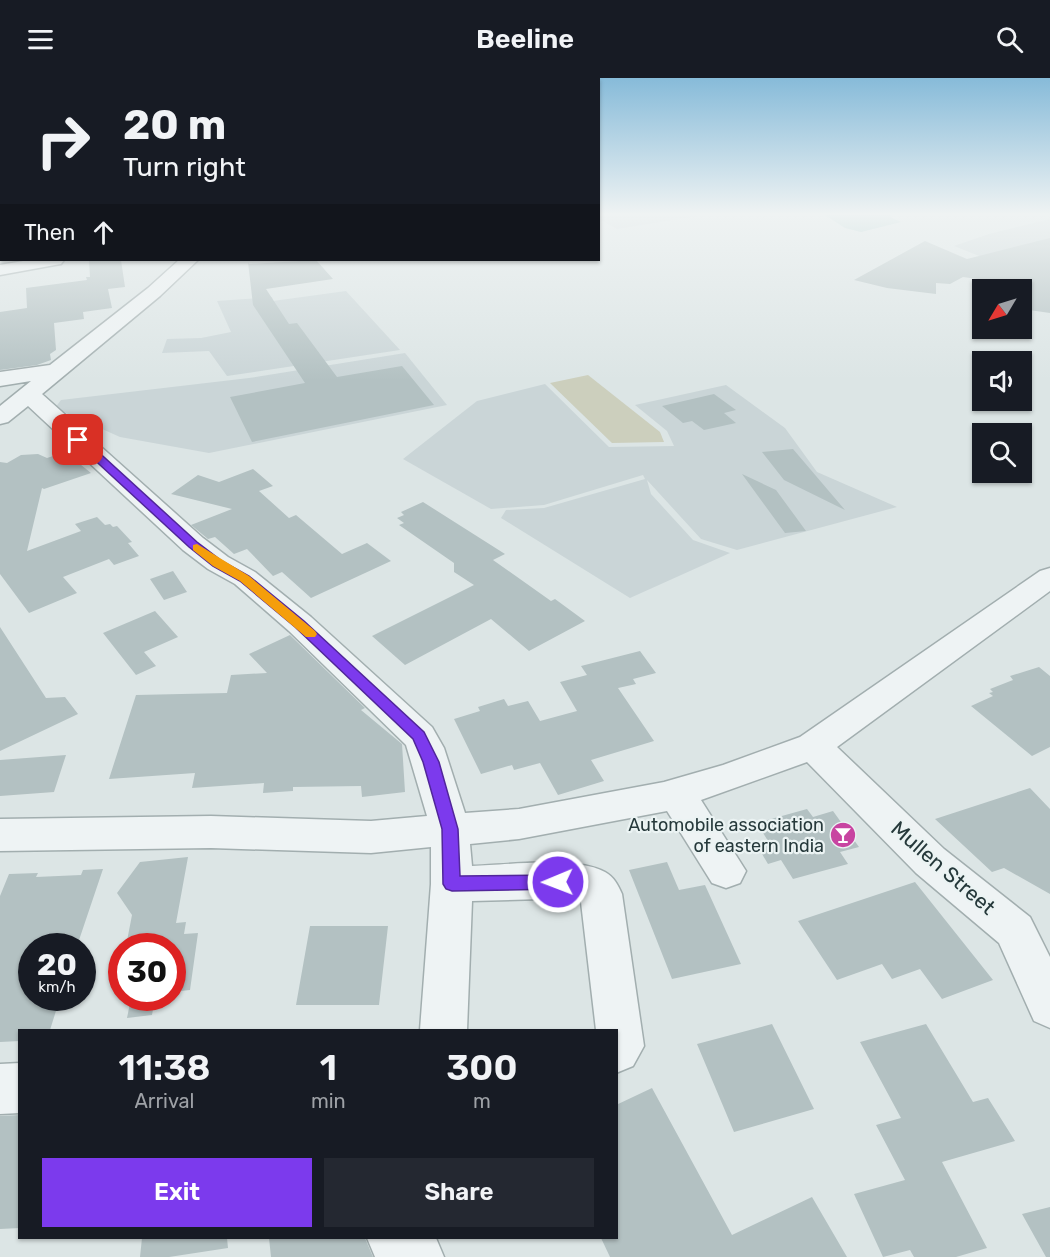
<!DOCTYPE html>
<style>
body{margin:0;font-family:Rubik,sans-serif;background:#242831;color:#f1f3f6;height:100vh;display:flex;flex-direction:column;font-size:22px;white-space:nowrap}
*{box-sizing:border-box;margin:0}
p{font-size:20px;color:#9ea1a6}
.icon{flex:none;width:33px;height:33px;fill:none;stroke:currentColor;stroke-width:2;stroke-linecap:round;stroke-linejoin:round}
.map{position:relative;flex:1;overflow:hidden}
.sheet{position:absolute;left:18px;top:951px;width:600px;height:210px;display:flex;flex-direction:column;background:#171b24;border-radius:0px;box-shadow:0 2px 4px #0004}
.sheet>*{flex:none}
.banner{position:absolute;left:0px;top:0px;width:600px;height:183px;box-shadow:0 2px 4px #0004;background:#171b24;color:#f1f3f6;overflow:hidden}
.needle{width:39px;rotate:232deg}
.controls{position:absolute;left:972px;top:201px;display:grid;gap:12px}
.controls a{display:grid;place-items:center;width:60px;height:60px;border-radius:0px;background:#171b24;box-shadow:0 2px 4px #0004;font-size:30px}
.speed{position:absolute;left:18px;top:855px;display:flex;gap:12px;font-size:30px;font-weight:700;text-align:center}
.speed>*{display:grid;place-content:center;width:78px;height:78px;border-radius:50%;background:#171b24;box-shadow:0 2px 4px #0004;line-height:1}
.speed small{font-size:15px;font-weight:400}
.speed .limit{border:9px solid #d22;background:#fff;color:#111}
.pin{position:absolute;display:grid;place-items:center;width:51px;height:51px;color:#fff;margin:-26px;border-radius:12px;box-shadow:0 3px 9px #0006}
.me{position:absolute;width:66px;margin:-33px;rotate:269deg;stroke-linejoin:round;filter:drop-shadow(0 0 4px #0008)}
.turn{display:flex;align-items:center;gap:21px;height:126px;padding:0 24px;font-size:27px}
.turn .icon{width:78px;height:78px;stroke-width:2.5}
.turn b{display:block;font-size:42px;line-height:51px}
.then{display:flex;align-items:center;height:57px;padding:0 24px;background:#0003;gap:12px;font-size:22px}
.eta{display:flex;justify-content:space-evenly;align-items:center;height:102px;text-align:center}
.eta b{font-size:36px;font-weight:600;line-height:42px}
.cta{display:flex;gap:12px;margin-top:auto;padding:12px 24px}
.cta a{flex:1;height:69px;border-radius:0px;background:#7c3aed;color:#fff;font-size:24px;font-weight:600;line-height:69px;text-align:center}
.cta a+a{background:#242831;color:#f1f3f6}
header{display:flex;justify-content:space-between;align-items:center;height:78px;padding:0 24px;background:#171b24;font-size:27px;font-weight:600}
.map>svg:first-child{display:block}
.built{fill:#cad5d7}
.green{fill:#cccfbd}
.water{fill:#97c5c3}
.building{fill:#b3c1c2}
.lines{fill:none;stroke-linecap:round;stroke-linejoin:round}
.minor-casing{stroke:#a2aeaf;stroke-width:3}
.minor{fill:#eef3f4;fill-rule:evenodd}
.route{fill:#7c3aed;stroke:#51269a;stroke-width:1.5}
.slow{fill:#f59e0b}
.labels{text-anchor:middle;stroke-width:4.5;stroke-linejoin:round;paint-order:stroke}
.poi-label{font-size:18px;fill:#26393b;stroke:#ebf3f3;text-anchor:end}
.near-street-label{font-size:21px;fill:#26393b;stroke:#ebf3f3}
</style>
<header><svg class="icon" aria-label="menu" viewBox="0 0 24 24"><path d="M4 6h16M4 12h16M4 18h16"/></svg>Beeline<svg class="icon" aria-label="search" viewBox="0 0 24 24"><circle cx="10" cy="10" r="6"/><path d="M15 15l6 6"/></svg></header>
<div class="map">
<svg width="1050" height="1179" viewBox="0 0 1050 1179">
<rect width="100%" height="100%" fill="#dce5e5"/>
<path class="built" d="M 598,137 L 704,137 L 617,151 L 599,141 Z
M 1050,141 L 1050,206 L 954,168 L 989,156 Z
M 346,213 L 400,272 L 227,298 L 209,273 L 162,275 L 167,261 L 201,260 L 231,254 L 217,223 L 272,219 L 273,223 Z
M 405,275 L 447,327 L 209,375 L 120,359 L 55,330 L 61,322 L 249,300 Z
M 545,306 L 609,369 L 674,368 L 667,353 L 635,327 L 726,307 L 785,350 L 817,394 L 897,429 L 737,472 L 701,461 L 647,402 L 651,416 L 693,462 L 730,475 L 630,520 L 501,440 L 506,432 L 544,430 L 645,401 L 643,397 L 544,427 L 491,431 L 403,381 L 477,323 Z"/>
<path class="green" d="M 588,297 L 660,354 L 664,364 L 612,365 L 550,305 Z"/>
<path class="water" d="M 825,137 L 892,137 L 890,139 L 901,144 L 861,154 L 845,150 Z"/>
<path class="building" d="M 1050,160 L 1050,235 L 1022,231 L 1022,207 L 963,199 L 950,206 L 936,205 L 936,216 L 887,210 L 854,202 L 925,163 L 967,181 Z
M 89,182 L 121,182 L 125,209 L 108,211 L 112,230 L 83,234 L 84,241 L 54,245 L 56,272 L 50,276 L 51,282 L 37,287 L 0,292 L 0,234 L 27,230 L 26,210 L 87,202 L 86,199 L 90,199 Z
M 316,182 L 333,201 L 266,211 L 289,246 L 297,245 L 337,299 L 402,288 L 434,327 L 252,364 L 230,319 L 305,305 L 253,227 L 248,184 L 249,186 Z
M 714,316 L 736,332 L 724,335 L 736,345 L 704,352 L 692,343 L 683,345 L 662,328 Z
M 793,371 L 845,432 L 784,402 L 762,374 Z
M 65,374 L 91,395 L 44,411 L 42,410 L 27,473 L 81,453 L 75,446 L 97,439 L 105,447 L 110,446 L 113,449 L 117,448 L 132,464 L 128,465 L 139,478 L 114,487 L 109,481 L 63,499 L 77,515 L 29,535 L 0,496 L 0,384 L 7,385 L 21,377 L 38,376 L 47,380 Z
M 253,391 L 273,408 L 259,413 L 289,440 L 296,437 L 342,476 L 367,465 L 391,483 L 311,520 L 282,494 L 273,498 L 247,471 L 234,476 L 215,459 L 208,461 L 191,447 L 232,431 L 171,416 L 198,397 L 219,404 Z
M 742,396 L 776,412 L 806,453 L 785,455 Z
M 423,424 L 505,476 L 493,482 L 551,523 L 555,521 L 585,543 L 529,573 L 491,541 L 405,587 L 372,558 L 474,507 L 454,494 L 454,485 L 399,447 L 404,445 L 397,440 L 404,437 L 401,434 Z
M 173,493 L 187,514 L 164,522 L 150,501 Z
M 155,533 L 178,559 L 144,574 L 156,588 L 136,597 L 103,555 Z
M 0,549 L 46,620 L 65,619 L 78,636 L 0,673 Z
M 290,557 L 365,630 L 361,632 L 402,666 L 405,714 L 362,719 L 361,708 L 293,709 L 293,713 L 263,715 L 264,705 L 192,710 L 195,695 L 109,701 L 136,617 L 227,615 L 231,597 L 267,595 L 249,576 Z
M 640,573 L 656,595 L 633,601 L 636,606 L 618,610 L 654,663 L 591,682 L 604,703 L 558,717 L 540,685 L 514,692 L 512,687 L 481,696 L 454,641 L 480,633 L 478,629 L 504,621 L 508,628 L 528,623 L 540,643 L 577,633 L 560,604 L 587,597 L 581,588 Z
M 1039,589 L 1050,598 L 1050,669 L 1032,678 L 971,628 L 993,618 L 989,615 L 993,614 L 990,611 L 1013,602 L 1010,598 Z
M 66,677 L 54,714 L 0,718 L 0,682 Z
M 1030,710 L 1050,731 L 1050,816 L 1004,790 L 992,794 L 935,741 Z
M 807,731 L 813,739 L 833,733 L 859,769 L 840,774 L 848,786 L 793,801 L 781,782 L 768,786 L 756,766 L 768,763 L 757,745 Z
M 188,779 L 176,845 L 186,844 L 184,856 L 198,855 L 190,912 L 172,914 L 172,868 L 126,868 L 132,837 L 117,815 L 140,784 Z
M 667,784 L 679,812 L 705,807 L 741,886 L 672,901 L 629,792 Z
M 103,791 L 77,868 L 32,868 L 32,920 L 60,920 L 50,952 L 20,952 L 20,963 L 0,964 L 0,818 L 9,796 L 38,795 L 36,799 L 81,797 L 83,792 Z
M 915,804 L 993,902 L 942,921 L 920,891 L 892,901 L 882,886 L 837,902 L 798,843 Z
M 310,848 L 388,848 L 379,927 L 296,927 Z
M 131,920 L 155,920 L 152,937 L 127,940 Z
M 772,946 L 814,1031 L 734,1054 L 697,966 Z
M 926,946 L 973,1024 L 988,1020 L 1015,1063 L 942,1084 L 987,1170 L 956,1179 L 914,1179 L 910,1172 L 883,1179 L 854,1116 L 905,1102 L 876,1047 L 901,1040 L 860,964 Z
M 652,1010 L 732,1157 L 812,1119 L 847,1179 L 610,1179 L 601,1160 L 616,1160 L 616,1027 Z
M 20,1037 L 20,1150 L 0,1151 L 0,1038 Z
M 1050,1129 L 1050,1179 L 1046,1179 L 1022,1136 Z
M 142,1160 L 227,1160 L 228,1170 L 169,1179 L 140,1179 Z
M 269,1160 L 365,1160 L 373,1179 L 271,1179 Z"/>
<g class="lines">
<g class="minor-casing">
<path id="minor" d="M 0,155 L 2,155 L 2,165 L 0,165 Z
M 29,182 L 64,182 L 61,186 L 55,187 L 0,197 L 0,187 Z
M 179,182 L 198,182 L 160,218 L 42,316 L 203,460 L 228,479 L 255,494 L 311,539 L 432,649 L 444,670 L 465,735 L 519,731 L 664,704 L 723,687 L 800,659 L 1040,493 L 1050,490 L 1050,513 L 837,669 L 944,771 L 1030,839 L 1050,879 L 1050,950 L 1034,943 L 999,865 L 916,795 L 807,684 L 701,722 L 746,793 L 740,805 L 726,810 L 712,805 L 667,733 L 519,761 L 470,766 L 472,788 C 506,787 576,778 605,794 C 614,799 618,807 622,816 L 644,968 L 633,988 L 616,995 L 616,952 L 596,952 L 581,824 L 577,820 L 472,823 L 467,952 L 420,952 L 431,806 L 431,769 L 371,775 L 211,770 L 0,773 L 0,741 L 211,738 L 371,743 L 427,738 L 406,667 L 289,553 L 235,506 L 208,491 L 183,472 L 28,328 L 8,344 L 0,346 L 0,328 L 31,303 L 0,308 L 0,294 L 50,287 L 148,210 Z
M 20,985 L 20,1035 L 0,1036 L 0,986 Z
M 367,1160 L 436,1160 L 444,1179 L 375,1179 Z"/>
</g>
<use href="#minor" class="minor"/>
</g>
<linearGradient id="sky" x2="0" y2="1"><stop stop-color="#87bbd9"/><stop offset="0.45" stop-color="#eff3f3"/><stop offset="1" stop-color="#eff3f3" stop-opacity="0"/></linearGradient>
<rect width="1050" height="302" fill="url(#sky)"/>
<path class="route" d="M 75,359 L 82,359 L 197,464 L 222,483 L 249,498 L 304,543 L 424,654 L 439,684 L 458,751 L 460,798 L 558,797 L 564,799 L 567,804 L 564,809 L 558,811 L 452,813 L 446,811 L 443,806 L 442,751 L 423,684 L 413,661 L 295,549 L 240,503 L 213,488 L 189,469 L 75,364 Z"/>
<path class="slow" d="M 197,466 L 249,498 L 315,553 L 317,556 L 315,559 L 306,559 L 240,503 L 213,488 L 193,472 L 193,467 Z"/>
<defs>
<g id="bar-disc" transform="scale(1.35)"><circle r="9.5" fill="#c844a1" stroke="#ebf3f3"/><path d="M-6-5H6L.8 .8V4.5H3.5V6h-7V4.5H-.8V.8Z" fill="#fff"/></g>
</defs>
<g fill-rule="evenodd">
<use href="#bar-disc" x="843" y="757"/>
</g>
<g class="labels">
<g class="poi-label">
<text x="824" y="753">Automobile association<tspan x="824" dy="21">of eastern India</tspan></text>
</g>
<g class="near-street-label">
<text transform="translate(943 790) rotate(41)" y="7">Mullen Street</text>
</g>
</g>
</svg>
<div class="controls">
<a><svg class="needle" viewBox="-14 -14 28 28"><path d="M0-13l5 13h-10z" fill="#e53935"/><path d="M0 13l5-13h-10z" fill="#9ea1a6"/></svg></a>
<a><svg class="icon" aria-label="sound" viewBox="0 0 24 24"><path d="M4 9h4l5-4v14l-5-4H4zM17 9q2 3 0 6"/></svg></a>
<a><svg class="icon" aria-label="search" viewBox="0 0 24 24"><circle cx="10" cy="10" r="6"/><path d="M15 15l6 6"/></svg></a>
</div>
<div class="speed"><div>20<small>km/h</small></div><div class="limit">30</div></div>
<div class="pin" style="left:78px;top:362px;background:#d93025"><svg class="icon" aria-label="arrive" viewBox="0 0 24 24"><path d="M6 21V4h12l-3 4 3 4H6"/></svg></div>
<svg class="me" style="left:558px;top:804px" viewBox="-20 -20 40 40"><circle r="17" fill="#7c3aed" stroke="#fff" stroke-width="3"/><path d="M0-11L8 9 0 5-8 9z" fill="#fff"/></svg>
<div class="banner">
<div class="turn"><svg class="icon" aria-label="right" viewBox="0 0 24 24"><path d="M7 20v-9h11M14 6l5 5-5 5"/></svg><div><b>20 m</b>Turn right</div></div>
<div class="then">Then<svg class="icon" aria-label="ahead" viewBox="0 0 24 24"><path d="M12 20V5M6 11l6-6 6 6"/></svg></div>
</div>
<section class="sheet">
<div class="eta">
<div><b>11:38</b><p>Arrival</p></div>
<div><b>1</b><p>min</p></div>
<div><b>300</b><p>m</p></div>
</div>
<div class="cta"><a>Exit</a><a>Share</a></div>
</section>
</div>
